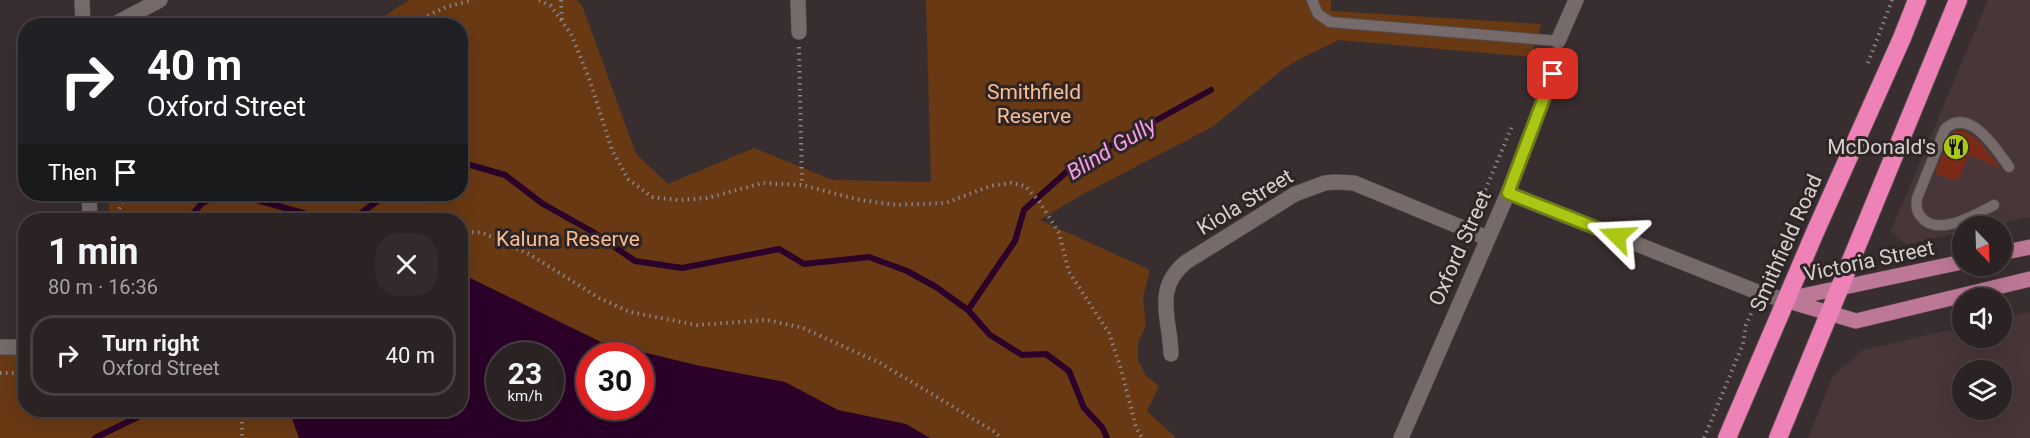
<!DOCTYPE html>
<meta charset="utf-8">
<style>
body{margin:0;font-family:Roboto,sans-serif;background:#332a2b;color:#f1f3f6;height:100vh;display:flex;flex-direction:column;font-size:22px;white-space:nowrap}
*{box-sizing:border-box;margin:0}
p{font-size:20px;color:#a6a4a6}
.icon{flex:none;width:33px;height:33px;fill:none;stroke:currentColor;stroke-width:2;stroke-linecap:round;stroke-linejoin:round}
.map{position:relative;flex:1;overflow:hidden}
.details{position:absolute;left:18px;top:213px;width:450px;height:204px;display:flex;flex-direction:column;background:#2b2223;border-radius:24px;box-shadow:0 6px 24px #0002,0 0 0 2px #473f41}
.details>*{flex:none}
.top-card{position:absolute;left:18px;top:18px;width:450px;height:183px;border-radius:24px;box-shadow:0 6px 24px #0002,0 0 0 2px #473f41;background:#202124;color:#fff;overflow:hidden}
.needle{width:39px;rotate:157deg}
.buttons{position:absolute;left:1952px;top:216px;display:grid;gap:12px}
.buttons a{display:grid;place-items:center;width:60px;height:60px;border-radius:50%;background:#2b2223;box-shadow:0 6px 24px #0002,0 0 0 2px #473f41;font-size:30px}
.speed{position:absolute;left:486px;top:342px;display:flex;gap:12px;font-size:30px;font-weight:700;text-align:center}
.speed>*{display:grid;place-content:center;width:78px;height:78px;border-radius:50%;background:#2b2223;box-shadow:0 6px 24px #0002,0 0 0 2px #473f41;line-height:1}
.speed small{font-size:15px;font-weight:400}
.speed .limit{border:9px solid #d22;background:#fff;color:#111}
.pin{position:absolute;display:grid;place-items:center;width:51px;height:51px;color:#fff;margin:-26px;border-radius:12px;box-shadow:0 3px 9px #0006}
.me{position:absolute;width:66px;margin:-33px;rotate:291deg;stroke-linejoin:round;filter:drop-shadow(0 0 4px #0008)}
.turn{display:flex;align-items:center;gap:21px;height:126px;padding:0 30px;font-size:27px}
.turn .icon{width:78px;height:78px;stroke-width:2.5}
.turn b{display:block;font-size:42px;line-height:51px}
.then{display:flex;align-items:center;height:57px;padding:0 30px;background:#0003;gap:12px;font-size:22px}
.round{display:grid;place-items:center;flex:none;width:63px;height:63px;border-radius:24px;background:#332a2b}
.head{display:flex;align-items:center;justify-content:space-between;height:102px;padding:0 30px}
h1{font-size:36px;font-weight:700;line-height:45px}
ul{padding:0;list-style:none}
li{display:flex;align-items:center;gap:18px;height:81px;margin:0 12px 9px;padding:0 18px;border:3px solid #473f41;border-radius:24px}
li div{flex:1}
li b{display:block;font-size:22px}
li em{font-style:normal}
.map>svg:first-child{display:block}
.built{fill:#483638;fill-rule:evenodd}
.green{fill:#693913;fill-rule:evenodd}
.water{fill:#2b0029;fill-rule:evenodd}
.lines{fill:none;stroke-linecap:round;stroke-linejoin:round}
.stream{stroke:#2b0029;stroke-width:6}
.building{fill:#7c2a18}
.lane-casing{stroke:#534b4b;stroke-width:12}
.street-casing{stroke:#534b4b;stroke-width:16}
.primary-casing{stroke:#534b4b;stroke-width:16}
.highway-casing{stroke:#534b4b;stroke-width:20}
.path{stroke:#8c8485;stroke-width:4;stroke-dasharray:1.5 4.5;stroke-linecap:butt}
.lane{stroke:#766a6b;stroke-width:10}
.street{stroke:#766a6b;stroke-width:15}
.primary{stroke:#be7897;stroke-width:15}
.highway{stroke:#ee81b5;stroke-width:18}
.route-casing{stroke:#6f810d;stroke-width:15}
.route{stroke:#abc614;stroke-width:10}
.labels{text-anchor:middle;stroke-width:6;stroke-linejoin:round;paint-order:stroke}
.park-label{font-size:21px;fill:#f9bc93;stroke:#2f2525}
.poi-label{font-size:21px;fill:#d7d0d1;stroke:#2f2525;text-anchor:end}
.street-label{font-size:21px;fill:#d7d0d1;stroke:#2f2525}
.water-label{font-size:22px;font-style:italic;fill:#f79dee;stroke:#2f2525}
</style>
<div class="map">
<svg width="2030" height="438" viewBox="0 0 2030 438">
<rect width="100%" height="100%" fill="#392e2f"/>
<path class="built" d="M 1988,0 L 2030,0 L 2030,217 L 1988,226 L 1962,226 L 1962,232 L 1906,245 L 1891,231 Z
M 2030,312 L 2030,438 L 1808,438 L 1833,376 L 1863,350 L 1962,327 L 1962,338 L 2001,338 L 2001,318 ZM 1962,370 L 2001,370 L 2001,410 L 1962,410 Z"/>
<path class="green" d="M 409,0 L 576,0 L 582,5 L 636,154 L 668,184 L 754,148 L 833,180 L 931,182 L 926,0 L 1331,0 L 1331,11 L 1541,24 L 1531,57 L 1339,40 L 1301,58 L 1282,70 L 1212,127 L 1078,197 L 1040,220 L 1150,270 L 1143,297 L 1146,325 L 1138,343 L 1138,360 L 1146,376 L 1159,386 L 1147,411 L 1176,438 L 0,438 L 0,354 L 25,354 L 26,410 L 460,410 L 460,220 L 108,220 L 110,194 L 460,194 L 460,26 L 370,25 ZM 500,356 L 550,356 L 550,406 L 500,406 ZM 590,356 L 640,356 L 640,406 L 590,406 Z"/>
<path class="water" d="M 464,275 L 601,342 L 696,365 L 785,382 L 838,410 L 906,424 L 930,438 L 299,438 L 289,410 L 460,410 L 460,276 ZM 500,356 L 550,356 L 550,406 L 500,406 ZM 590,356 L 640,356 L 640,406 L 590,406 Z"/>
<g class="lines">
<path class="stream" d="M 460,162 L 505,175 L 543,204 L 593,232 L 635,261 L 682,268 L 779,249 L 804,264 L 869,257 L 907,271 L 936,287 L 968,310 L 990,335 L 1022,355 L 1046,354 L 1069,371 L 1084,408 L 1102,427 L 1107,438
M 188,220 L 202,203 L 224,194 L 253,199 L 325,219 L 357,216 L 387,194
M 968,310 L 1015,241 L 1024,210 L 1072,167 L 1211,90
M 95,438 L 152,410"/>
</g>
<path class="building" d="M 1963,130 L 1977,139 L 2000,168 L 1969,155 L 1959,179 L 1956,178 L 1954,181 L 1935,173 L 1951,134 L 1957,131 Z"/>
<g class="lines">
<g class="lane-casing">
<path id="lane" d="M 1312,0 L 1318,14 L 1330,22 L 1558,41
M 1994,205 C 1977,214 1940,236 1923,219 C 1916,212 1916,207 1917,198 L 1945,129 C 1970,106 1997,150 2009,167"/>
</g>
<g class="street-casing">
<path id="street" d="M 82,0 L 83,26
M 798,0 L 799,32
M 111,26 L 160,0
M 1558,41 L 1576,0
M 1508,193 L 1760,293 L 1785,300
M 89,194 L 90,220
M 0,347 L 26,347
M 1171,354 C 1170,318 1153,289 1186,262 L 1295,194 L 1325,183 L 1335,182 L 1354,183 L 1487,238
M 1401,438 L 1508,193 L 1553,74"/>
</g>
<g class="primary-casing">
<path id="primary" d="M 2001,253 L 2030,247
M 1788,299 L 1962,262
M 1785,300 L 1856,321 L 2030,279"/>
</g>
<g class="highway-casing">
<path id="highway" d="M 1727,438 L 1816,230 L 1902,38 L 1917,0
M 1778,438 L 1958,0"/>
</g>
<path class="path" d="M 539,0 L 551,6 L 571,34 L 589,78 L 612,150 L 628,179 L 652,197 L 678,200 L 707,198 L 763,183 L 802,185 L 860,200 L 896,205 L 946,203 L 990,186 L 1011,183 L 1025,186 L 1039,201 L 1059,233 L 1069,272 L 1109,333 L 1121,369 L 1136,427 L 1142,438
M 561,0 L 562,21
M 406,26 L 446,7 L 473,0
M 799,47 L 802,185
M 1868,63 L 1892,0
M 1532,76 L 1537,53
M 1476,212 L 1513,124
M 115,220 L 122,202 L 133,194
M 460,231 L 483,233 L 529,254 L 599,298 L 630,312 L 697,325 L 767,320 L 803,328 L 880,363 L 995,432 L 1001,438
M 1766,278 L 1769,270 L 1779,260 L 1794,228
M 1446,288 L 1463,247
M 0,373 L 26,373
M 242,410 L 242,438
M 1704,438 L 1743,344 L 1746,325 L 1754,307"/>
<use href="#lane" class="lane"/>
<use href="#street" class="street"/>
<use href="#primary" class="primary"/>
<use href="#highway" class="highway"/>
</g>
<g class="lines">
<g class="route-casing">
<path id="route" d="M 1553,74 L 1508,193 L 1617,236"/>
</g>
<use href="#route" class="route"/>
</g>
<defs>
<g id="restaurant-disc" transform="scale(1.35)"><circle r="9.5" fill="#abc614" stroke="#2f2525"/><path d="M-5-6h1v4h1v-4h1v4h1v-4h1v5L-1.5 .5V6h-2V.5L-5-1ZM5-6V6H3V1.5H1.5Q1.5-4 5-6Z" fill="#111"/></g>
</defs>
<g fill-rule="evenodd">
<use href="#restaurant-disc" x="1956" y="147"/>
</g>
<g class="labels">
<g class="park-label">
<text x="1034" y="99">Smithfield<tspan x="1034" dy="24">Reserve</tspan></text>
<text x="568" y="246">Kaluna Reserve</text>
</g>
<g class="poi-label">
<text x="1936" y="154">McDonald's</text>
</g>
<g class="street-label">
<text transform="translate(1245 202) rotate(-31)" y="7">Kiola Street</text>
<text transform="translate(1786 243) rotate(-66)" y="7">Smithfield Road</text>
<text transform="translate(1460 248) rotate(-66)" y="7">Oxford Street</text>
<text transform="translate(1869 261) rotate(-12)" y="7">Victoria Street</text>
</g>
<g class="water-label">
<text transform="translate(1111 148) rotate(-31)" y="8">Blind Gully</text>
</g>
</g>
</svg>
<div class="buttons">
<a><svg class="needle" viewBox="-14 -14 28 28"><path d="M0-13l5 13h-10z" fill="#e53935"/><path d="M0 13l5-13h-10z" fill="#a6a4a6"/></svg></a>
<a><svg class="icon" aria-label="sound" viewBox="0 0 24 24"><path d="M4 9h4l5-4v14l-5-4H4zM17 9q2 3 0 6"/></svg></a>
<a><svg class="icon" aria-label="layers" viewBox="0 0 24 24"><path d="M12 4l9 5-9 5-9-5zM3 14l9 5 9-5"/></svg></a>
</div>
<div class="speed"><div>23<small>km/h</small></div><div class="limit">30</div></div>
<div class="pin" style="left:1553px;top:74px;background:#d93025"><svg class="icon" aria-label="arrive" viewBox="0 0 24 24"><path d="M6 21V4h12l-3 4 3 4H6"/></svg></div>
<svg class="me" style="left:1617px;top:236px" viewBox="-20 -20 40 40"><path d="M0-17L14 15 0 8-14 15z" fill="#abc614" stroke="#fff" stroke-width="4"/></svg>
<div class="top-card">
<div class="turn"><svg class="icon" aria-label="right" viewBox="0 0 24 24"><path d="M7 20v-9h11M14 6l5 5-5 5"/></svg><div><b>40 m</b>Oxford Street</div></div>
<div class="then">Then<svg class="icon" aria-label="arrive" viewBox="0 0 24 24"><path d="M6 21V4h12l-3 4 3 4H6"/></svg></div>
</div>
<section class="details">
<div class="head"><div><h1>1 min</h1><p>80 m · 16:36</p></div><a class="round"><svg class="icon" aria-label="close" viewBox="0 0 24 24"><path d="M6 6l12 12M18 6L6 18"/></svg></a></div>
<ul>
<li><svg class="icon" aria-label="right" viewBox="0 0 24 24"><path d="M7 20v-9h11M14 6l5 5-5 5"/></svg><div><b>Turn right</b><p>Oxford Street</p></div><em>40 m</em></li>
</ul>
</section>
</div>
